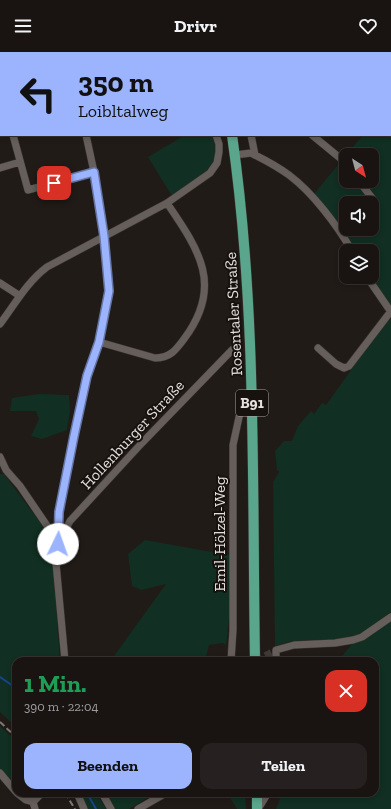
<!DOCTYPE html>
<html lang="de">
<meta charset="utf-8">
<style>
body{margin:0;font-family:"Zilla Slab",serif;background:#262120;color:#f1f3f6;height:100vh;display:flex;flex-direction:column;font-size:15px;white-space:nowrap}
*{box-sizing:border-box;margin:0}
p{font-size:13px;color:#9f9e9f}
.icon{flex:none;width:22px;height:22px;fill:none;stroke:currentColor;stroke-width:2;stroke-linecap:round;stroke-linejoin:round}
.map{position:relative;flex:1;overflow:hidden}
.side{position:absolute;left:12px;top:605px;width:367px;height:140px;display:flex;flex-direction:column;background:#191412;border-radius:12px;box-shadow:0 2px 6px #0003,0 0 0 1px #373332}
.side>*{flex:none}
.banner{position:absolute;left:0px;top:0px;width:391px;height:84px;box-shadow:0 2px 6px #0003,0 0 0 1px #373332;background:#9cb4fd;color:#111;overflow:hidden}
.needle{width:26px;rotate:144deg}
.buttons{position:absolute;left:339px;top:96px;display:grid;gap:8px}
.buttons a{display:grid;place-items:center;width:40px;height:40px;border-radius:8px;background:#191412;box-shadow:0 2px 6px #0003,0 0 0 1px #373332;font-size:20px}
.pin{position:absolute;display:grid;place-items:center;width:34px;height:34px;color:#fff;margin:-17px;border-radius:8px;box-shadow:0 2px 6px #0006}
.me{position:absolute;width:44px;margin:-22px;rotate:3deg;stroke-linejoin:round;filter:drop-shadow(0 0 3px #0008)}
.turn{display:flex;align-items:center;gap:14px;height:84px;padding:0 12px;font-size:18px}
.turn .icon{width:52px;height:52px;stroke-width:2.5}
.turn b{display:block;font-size:28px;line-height:34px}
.round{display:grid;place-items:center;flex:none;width:42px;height:42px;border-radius:12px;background:#262120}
.headline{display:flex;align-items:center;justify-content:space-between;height:68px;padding:0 12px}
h1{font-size:24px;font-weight:700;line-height:30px;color:#1e9e55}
.cta{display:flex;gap:8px;margin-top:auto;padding:8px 12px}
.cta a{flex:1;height:46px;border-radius:12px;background:#9cb4fd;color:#111;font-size:16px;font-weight:700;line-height:46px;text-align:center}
.cta a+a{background:#262120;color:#f1f3f6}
header{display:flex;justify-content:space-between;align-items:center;height:52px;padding:0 12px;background:#191412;font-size:18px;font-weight:700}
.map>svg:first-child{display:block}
.green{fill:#112f22;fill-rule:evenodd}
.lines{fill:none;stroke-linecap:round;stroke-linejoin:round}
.stream{stroke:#15458a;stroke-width:2}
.minor-tunnel{stroke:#3e3936;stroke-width:7;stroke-dasharray:7 3.5;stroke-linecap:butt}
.minor-casing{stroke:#3b3634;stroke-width:8}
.primary-casing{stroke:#3b3634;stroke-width:11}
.minor{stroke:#655e5a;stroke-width:7}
.primary{stroke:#5aa68c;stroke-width:10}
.rail{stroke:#7f7a78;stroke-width:2;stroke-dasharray:6 3;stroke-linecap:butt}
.route-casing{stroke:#6575a4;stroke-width:10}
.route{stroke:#9cb4fd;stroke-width:7}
.labels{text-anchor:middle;stroke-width:4;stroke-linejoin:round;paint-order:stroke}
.shield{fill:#18120f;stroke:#a7a2a0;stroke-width:1}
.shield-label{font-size:15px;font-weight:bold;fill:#e4e0de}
.street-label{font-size:16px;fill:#e4e0de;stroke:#18120f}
</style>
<header><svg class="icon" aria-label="menu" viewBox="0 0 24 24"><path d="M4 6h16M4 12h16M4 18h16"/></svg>Drivr<svg class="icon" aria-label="heart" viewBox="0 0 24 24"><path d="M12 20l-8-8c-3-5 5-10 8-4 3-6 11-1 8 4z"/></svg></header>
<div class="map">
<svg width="391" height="757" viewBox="0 0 391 757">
<rect width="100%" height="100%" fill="#211b18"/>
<path class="green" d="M 291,0 L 391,0 L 391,254 L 371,225 L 372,225 L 372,199 L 354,199 L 314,142 L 346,103 L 346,129 L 372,129 L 372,103 L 346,103 L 363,83 L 390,83 L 390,1 ZM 346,151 L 372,151 L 372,177 L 346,177 Z
M 185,83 L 213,83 C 214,87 216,91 217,95 C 219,117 188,133 172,144 L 148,105 Z
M 391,267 L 391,560 L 366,579 L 354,584 L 338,587 L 292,589 L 275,594 L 273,430 L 279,420 L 277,418 L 275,399 L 284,389 L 292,389 L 298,374 L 311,359 L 314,362 L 322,351 L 326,353 L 384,272 Z
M 39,342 L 69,343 L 70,359 L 67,378 L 42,387 L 31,384 L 39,367 L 36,359 L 10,359 L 12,346 Z
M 0,422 L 4,422 L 51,485 L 60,609 L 16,609 L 16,675 L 0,660 Z
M 145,488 L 229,503 L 229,567 L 226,593 L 223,591 L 209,593 L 205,609 L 101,609 L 114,604 L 166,532 L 141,538 L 132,534 L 128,502 Z
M 391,568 L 391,757 L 276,757 L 282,741 L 375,741 L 375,609 L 338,609 L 353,591 L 365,586 Z
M 0,674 L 16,689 L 16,736 L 0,717 Z
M 80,741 L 96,741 L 106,757 L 88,757 Z
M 105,741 L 155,741 L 129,757 L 114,757 Z
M 227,741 L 245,741 L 246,757 L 237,757 Z"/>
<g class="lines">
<path class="stream" d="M 0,625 L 16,636
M 87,741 L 96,757"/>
<path class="minor-tunnel" d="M 256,609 L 276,598"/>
<g class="minor-casing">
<path id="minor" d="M 65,0 L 65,1
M 140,0 L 140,1
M 260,1 L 261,0
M 0,42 L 1,41
M 13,83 L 28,138 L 94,120
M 251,83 L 255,103
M 312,83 L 340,106 L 346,113
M 235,103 L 251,101 L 255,103 C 267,109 278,115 289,123 C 313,141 337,173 352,199
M 0,116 L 20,110
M 359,129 L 372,146 L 367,151
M 340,179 L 346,173
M 367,225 L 391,260
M 0,231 L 20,244
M 0,272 C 15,252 27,230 47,215 L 167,151 L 210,121 L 217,111 L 219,100 L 219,92 L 216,83
M 99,290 L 155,306 C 170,306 176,298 184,287 C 224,234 199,198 167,151
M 318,296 L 336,312 L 344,316 L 349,314 L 391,259
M 0,405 L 6,418 L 20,434 L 50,478 L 58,492
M 59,490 L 70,469 L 140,393 L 232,298
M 65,609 L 56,511 L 59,461 L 74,384 L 87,324 L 99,290 L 109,239 L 104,184 L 94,120 L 86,83
M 231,609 L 233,578 L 233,393 L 241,356
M 276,609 L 276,598 L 294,593 L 335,591 L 353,588 L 362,585 L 391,565
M 0,721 L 16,740
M 17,741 L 26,748 L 33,750
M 77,741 L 84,757
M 102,741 L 111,757
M 35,757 L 33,750 L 42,741
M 138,757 L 166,741
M 258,757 L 268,741"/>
</g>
<g class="primary-casing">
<path id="primary" d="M 221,0 L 221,1
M 232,83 C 257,257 252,434 255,609
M 257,741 L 257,757"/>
</g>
<use href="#minor" class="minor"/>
<use href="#primary" class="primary"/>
<path class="rail" d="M 0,670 L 16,685
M 65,741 L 75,757"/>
</g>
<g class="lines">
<g class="route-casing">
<path id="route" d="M 54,131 L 94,120 L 104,184 L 109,239 L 99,290 L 87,324 L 74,384 L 59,460 L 58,492"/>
</g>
<use href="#route" class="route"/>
</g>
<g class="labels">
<rect class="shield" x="236" y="338" width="32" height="26" rx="3"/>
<g class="shield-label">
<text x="252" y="356">B91</text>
</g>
<g class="street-label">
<text transform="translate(233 262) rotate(-93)" y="6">Rosentaler Straße</text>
<text transform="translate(132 382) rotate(-47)" y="6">Hollenburger Straße</text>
<text transform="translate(219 482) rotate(-90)" y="6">Emil-Hölzel-Weg</text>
</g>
</g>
</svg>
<div class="buttons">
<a><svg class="needle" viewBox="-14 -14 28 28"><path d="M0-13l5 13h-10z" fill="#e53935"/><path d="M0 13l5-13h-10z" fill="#9f9e9f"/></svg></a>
<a><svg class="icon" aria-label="sound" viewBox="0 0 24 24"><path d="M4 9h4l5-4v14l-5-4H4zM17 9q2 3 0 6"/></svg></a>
<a><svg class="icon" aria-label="layers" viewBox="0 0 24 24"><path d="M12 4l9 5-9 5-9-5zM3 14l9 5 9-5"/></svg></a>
</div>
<div class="pin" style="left:54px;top:131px;background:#d93025"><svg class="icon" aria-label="arrive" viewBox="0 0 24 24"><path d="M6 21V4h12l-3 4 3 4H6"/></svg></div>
<svg class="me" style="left:58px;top:492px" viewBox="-20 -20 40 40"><circle r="19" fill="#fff"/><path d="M0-13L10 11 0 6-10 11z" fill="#9cb4fd"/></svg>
<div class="banner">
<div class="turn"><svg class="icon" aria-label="left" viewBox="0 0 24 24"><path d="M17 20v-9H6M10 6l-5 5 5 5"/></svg><div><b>350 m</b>Loibltalweg</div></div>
</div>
<section class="side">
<div class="headline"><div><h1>1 Min.</h1><p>390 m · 22:04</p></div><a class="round" style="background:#d93025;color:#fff"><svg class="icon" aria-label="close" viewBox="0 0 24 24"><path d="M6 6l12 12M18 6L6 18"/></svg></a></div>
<div class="cta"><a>Beenden</a><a>Teilen</a></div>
</section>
</div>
